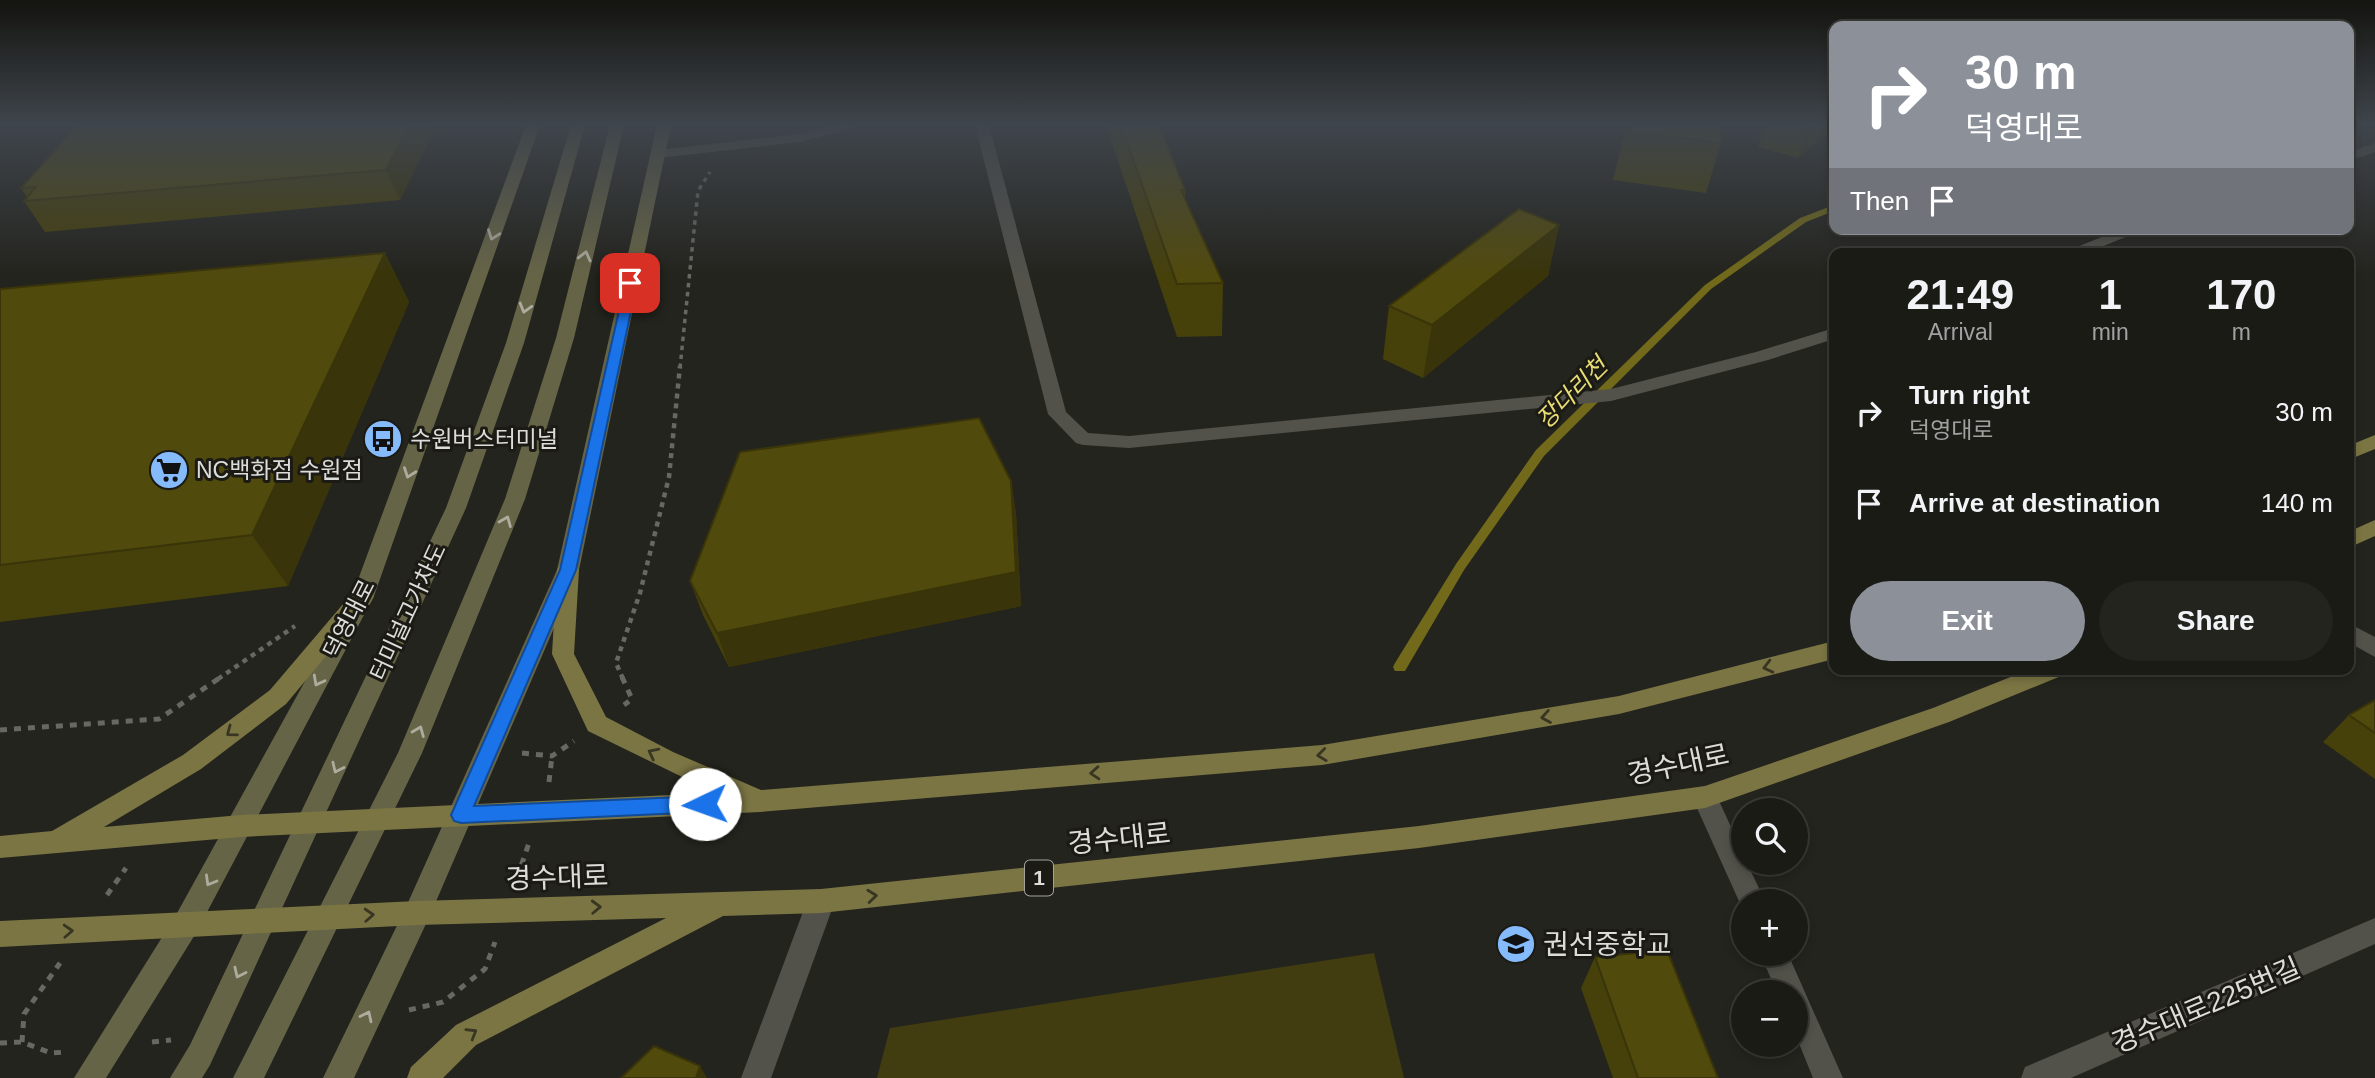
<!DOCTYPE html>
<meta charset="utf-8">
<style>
body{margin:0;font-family:Helvetica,"Noto Sans KR",sans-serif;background:#24241f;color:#f1f3f6;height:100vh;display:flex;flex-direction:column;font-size:26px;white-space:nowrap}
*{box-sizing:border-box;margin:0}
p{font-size:23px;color:#a0a1a1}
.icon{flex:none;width:38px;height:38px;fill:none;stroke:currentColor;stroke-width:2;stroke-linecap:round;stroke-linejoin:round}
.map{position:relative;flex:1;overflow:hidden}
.side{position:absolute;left:1829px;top:248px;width:525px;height:427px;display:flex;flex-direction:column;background:#1b1b16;border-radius:14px;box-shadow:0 4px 10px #0003,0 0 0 2px #393935}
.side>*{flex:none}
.guide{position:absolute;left:1829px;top:21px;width:525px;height:214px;border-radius:14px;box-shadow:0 4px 10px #0003,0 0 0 2px #393935;background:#8c9099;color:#fff;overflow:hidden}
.controls{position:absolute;left:1731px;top:798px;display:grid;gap:14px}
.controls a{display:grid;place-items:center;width:77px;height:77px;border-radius:50%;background:#1b1b16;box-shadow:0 4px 10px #0003,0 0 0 2px #393935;font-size:35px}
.pin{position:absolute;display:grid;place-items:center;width:60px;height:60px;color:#fff;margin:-30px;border-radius:14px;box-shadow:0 4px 10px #0006}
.me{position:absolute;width:77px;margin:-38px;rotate:267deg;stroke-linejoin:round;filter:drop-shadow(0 0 5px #0008)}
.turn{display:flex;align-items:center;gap:24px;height:147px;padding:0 21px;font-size:32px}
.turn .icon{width:91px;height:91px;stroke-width:2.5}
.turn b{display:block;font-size:49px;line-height:60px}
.then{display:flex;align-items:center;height:66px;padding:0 21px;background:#0003;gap:14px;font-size:26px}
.eta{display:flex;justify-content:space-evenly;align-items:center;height:119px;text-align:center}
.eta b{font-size:42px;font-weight:700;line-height:49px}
.button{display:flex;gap:14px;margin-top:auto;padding:14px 21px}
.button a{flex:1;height:80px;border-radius:42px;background:#8c9099;color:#fff;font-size:28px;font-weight:700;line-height:80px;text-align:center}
.button a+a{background:#24241f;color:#f1f3f6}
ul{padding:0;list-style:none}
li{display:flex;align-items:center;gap:21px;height:91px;padding:0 21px}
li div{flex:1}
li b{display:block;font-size:26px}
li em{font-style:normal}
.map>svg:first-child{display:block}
.green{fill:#423d10}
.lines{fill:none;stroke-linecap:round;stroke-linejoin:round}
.stream{fill:#726a1a;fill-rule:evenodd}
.path-far2{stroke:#686862;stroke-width:3.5;stroke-dasharray:4.5 4.5;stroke-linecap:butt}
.path-far1{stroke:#686862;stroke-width:4.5;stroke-dasharray:5 5;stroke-linecap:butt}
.path{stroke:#686862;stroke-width:5;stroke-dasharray:7 7;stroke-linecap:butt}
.minor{fill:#52524b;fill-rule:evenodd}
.tertiary{fill:#52524b;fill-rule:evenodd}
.secondary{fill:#666447;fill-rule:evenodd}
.primary{fill:#7b7544;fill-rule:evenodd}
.wall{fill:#46400b}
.shaded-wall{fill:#393409}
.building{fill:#514a0d;stroke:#393409;stroke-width:2}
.oneway{stroke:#adac9e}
.oneway2{stroke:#383523}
.route{fill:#1a73e8;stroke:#114b97;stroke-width:2}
.labels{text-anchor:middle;stroke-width:6;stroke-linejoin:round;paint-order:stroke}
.shield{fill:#1b1a15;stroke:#a2a29e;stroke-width:2}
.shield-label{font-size:21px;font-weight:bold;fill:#dcdcd8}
.poi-label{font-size:23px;fill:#dcdcd8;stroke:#1b1a15;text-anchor:start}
.street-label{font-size:23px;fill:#dcdcd8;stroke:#1b1a15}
.water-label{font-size:24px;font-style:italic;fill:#e9de74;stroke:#1b1a15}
.near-street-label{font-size:28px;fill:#dcdcd8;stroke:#1b1a15}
.near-poi-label{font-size:28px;fill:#dcdcd8;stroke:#1b1a15;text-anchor:start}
</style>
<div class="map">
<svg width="2375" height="1078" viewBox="0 0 2375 1078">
<rect width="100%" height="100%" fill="#24241e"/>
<path class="green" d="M 1374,953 L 1404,1078 L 877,1078 L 890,1028 Z"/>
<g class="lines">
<path class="stream" d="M 1834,205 L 1834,211 L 1806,222 L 1711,289 L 1544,456 L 1464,570 L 1405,671 L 1395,671 L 1393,667 L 1395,663 L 1456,564 L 1536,450 L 1705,285 L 1800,218 Z"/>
<path class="path-far2" d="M 680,368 L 698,191 L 710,172"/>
<path class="path-far1" d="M 218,679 L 295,626
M 623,679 L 616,663 L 640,593 L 669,477 L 680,366"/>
<path class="path" d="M 622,677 L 632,699 L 624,705
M 0,730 L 159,719 L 221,677
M 522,753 L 552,756 L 574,741
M 549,782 L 552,756
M 517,878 L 529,843
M 107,895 L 126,868
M 409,1010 L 443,1002 L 485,969 L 495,942
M 22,1042 L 24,1014 L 60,963
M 152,1042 L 171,1040
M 0,1043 L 22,1042 L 51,1053 L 67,1052"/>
<path class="minor" d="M 975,125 L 989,125 L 1066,412 L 1088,433 L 1129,436 L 1611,389 L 1756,352 L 1834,328 L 1834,339 L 1768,360 L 1611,401 L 1129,448 L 1083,445 L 1076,443 L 1048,414 Z
M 2375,143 L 2375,152 L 2348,161 L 2348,152 Z
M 2121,229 L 2145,229 L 2084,254 L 2060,254 Z
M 2348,623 L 2375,637 L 2375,657 L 2348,642 Z
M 1705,786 L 1714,790 L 1743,853 L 1743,863 L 1747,863 L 1765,901 L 1743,901 L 1743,910 L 1692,797 L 1696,790 Z
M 821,889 L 831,892 L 835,901 L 771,1078 L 741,1078 L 807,901 L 811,892 Z
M 2375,918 L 2375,944 L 2071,1078 L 2021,1078 L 2025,1067 Z
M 1760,954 L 1788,954 L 1843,1078 L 1813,1078 L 1796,1036 L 1796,992 L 1777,992 Z"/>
<path class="tertiary" d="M 838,125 L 864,125 L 800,142 L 658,158 L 651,154 L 658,150 L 800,134 Z"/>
<path class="secondary" d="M 526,125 L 540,125 L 374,596 L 196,933 L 106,1078 L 74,1078 L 176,915 L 352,596 Z
M 571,125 L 585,125 L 524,343 L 466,508 L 210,1065 L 202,1078 L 170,1078 L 190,1045 L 446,508 L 506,343 Z
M 610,125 L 624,125 L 574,338 L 525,499 L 422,753 L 264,1078 L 233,1078 L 398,753 L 505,499 L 556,338 Z
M 657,125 L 671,125 L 579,570 L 431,913 L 354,1078 L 323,1078 L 406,907 L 557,570 Z"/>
<path class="primary" d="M 2375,435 L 2375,449 L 2348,460 L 2348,446 Z
M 2375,520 L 2375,536 L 2348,548 L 2348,532 Z
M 568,562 L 576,565 L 579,570 L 574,654 L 606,717 L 673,752 L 761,790 L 1322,745 L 1619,696 L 1834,641 L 1834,659 L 1619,714 L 1322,765 L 760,812 L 241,837 L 0,858 L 0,836 L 52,831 L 183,755 L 270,690 L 355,590 L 371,590 L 374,596 L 371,602 L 286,704 L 201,769 L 104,827 L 241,815 L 715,793 L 588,731 L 552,654 L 557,570 L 560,565 Z
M 2028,670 L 2064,670 L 2061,676 L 1949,722 L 1705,808 L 1419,848 L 821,913 L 723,916 L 476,1045 L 443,1078 L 407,1078 L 411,1067 L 456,1025 L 666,918 L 417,925 L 0,947 L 0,921 L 417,901 L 821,889 L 1419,826 L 1705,786 L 1933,708 Z"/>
</g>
<path class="wall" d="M 78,125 L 436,125 L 400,200 L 45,232 L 24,201 L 27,197 L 21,188 Z
M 1106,125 L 1159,125 L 1185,190 L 1185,199 L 1223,283 L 1222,336 L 1177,337 Z
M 1765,125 L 1834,125 L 1834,130 L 1831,130 L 1798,158 L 1758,147 Z
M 1625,131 L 1721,143 L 1706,193 L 1613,180 Z
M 1559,225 L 1548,276 L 1423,378 L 1383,359 L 1389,306 Z
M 385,253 L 409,302 L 288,586 L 0,622 L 0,289 Z
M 1011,481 L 1016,514 L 1021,606 L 729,667 L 703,615 L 690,581 Z
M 2375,700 L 2375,779 L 2323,742 L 2349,715 Z
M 1595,957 L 1718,1078 L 1613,1078 L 1581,988 Z"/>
<path class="shaded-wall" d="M 409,125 L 436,125 L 400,200 L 386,170 Z
M 1809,125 L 1833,125 L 1831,130 L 1798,158 Z
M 1559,225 L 1548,276 L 1423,378 L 1432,325 Z
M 385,253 L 409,302 L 288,586 L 252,535 Z
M 1011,481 L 1016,514 L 1021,606 L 729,667 L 717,633 Z
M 700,1066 L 707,1078 L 696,1078 Z"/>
<path class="building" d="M 78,125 L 409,125 L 386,170 L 24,201 L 36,187 L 21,188 Z
M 1121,125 L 1159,125 L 1185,190 L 1181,190 L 1223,283 L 1177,284 Z
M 1632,125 L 1721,125 L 1721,143 L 1625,131 Z
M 1519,209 L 1559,225 L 1432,325 L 1389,306 Z
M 385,253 L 252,535 L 0,565 L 0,289 Z
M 979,418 L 1011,481 L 1016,572 L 717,633 L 690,581 L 740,452 Z
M 2375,700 L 2375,733 L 2349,715 Z
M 1667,950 L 1718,1078 L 1638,1078 L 1595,957 Z
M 654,1046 L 700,1066 L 696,1078 L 621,1078 Z"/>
<defs><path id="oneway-chevron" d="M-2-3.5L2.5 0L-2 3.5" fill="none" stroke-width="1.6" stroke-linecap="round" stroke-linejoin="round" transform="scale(1.75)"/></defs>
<g class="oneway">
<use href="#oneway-chevron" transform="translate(493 235) rotate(110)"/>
<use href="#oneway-chevron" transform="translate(585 256) rotate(-76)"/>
<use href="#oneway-chevron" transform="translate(525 308) rotate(106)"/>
<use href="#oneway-chevron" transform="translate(409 473) rotate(110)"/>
<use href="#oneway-chevron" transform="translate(506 521) rotate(-68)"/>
<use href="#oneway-chevron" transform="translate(318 681) rotate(118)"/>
<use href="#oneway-chevron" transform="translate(419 731) rotate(-68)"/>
<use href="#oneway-chevron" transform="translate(337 768) rotate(115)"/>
<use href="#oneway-chevron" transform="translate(210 881) rotate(120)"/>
<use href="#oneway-chevron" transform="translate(239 973) rotate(115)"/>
<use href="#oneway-chevron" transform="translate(367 1016) rotate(-64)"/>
</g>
<g class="oneway2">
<use href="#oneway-chevron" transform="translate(1768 667) rotate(166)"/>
<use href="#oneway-chevron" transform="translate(1546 717) rotate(170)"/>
<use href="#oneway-chevron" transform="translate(231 732) rotate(143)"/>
<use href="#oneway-chevron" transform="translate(653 753) rotate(-153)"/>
<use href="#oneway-chevron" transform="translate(1322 755) rotate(173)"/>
<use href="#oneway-chevron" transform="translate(1095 773) rotate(176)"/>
<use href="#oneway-chevron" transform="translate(872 896) rotate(-6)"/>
<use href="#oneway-chevron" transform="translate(596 907) rotate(-2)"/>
<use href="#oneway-chevron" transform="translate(369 915) rotate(-3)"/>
<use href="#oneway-chevron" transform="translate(68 931) rotate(-3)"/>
<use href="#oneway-chevron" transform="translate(472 1033) rotate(-31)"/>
</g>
<linearGradient id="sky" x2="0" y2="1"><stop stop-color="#141410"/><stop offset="0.45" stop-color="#3f454c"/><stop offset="1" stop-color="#3f454c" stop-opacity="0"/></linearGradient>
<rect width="2375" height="276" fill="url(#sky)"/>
<path class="route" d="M 626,280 L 637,283 L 576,570 L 474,806 L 705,796 L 712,798 L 715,804 L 712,810 L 705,812 L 461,823 L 454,821 L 451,815 L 560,570 Z"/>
<defs>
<g id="bus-disc" transform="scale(2.0125)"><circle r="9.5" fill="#85bbfb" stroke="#1b1a15"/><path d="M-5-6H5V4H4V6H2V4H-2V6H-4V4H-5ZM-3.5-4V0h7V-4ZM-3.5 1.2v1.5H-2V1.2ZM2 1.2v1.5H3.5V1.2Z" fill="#111"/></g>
<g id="supermarket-disc" transform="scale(2.0125)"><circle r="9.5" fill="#85bbfb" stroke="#1b1a15"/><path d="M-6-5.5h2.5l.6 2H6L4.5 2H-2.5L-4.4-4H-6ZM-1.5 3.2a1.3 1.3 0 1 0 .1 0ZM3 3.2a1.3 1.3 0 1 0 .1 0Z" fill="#111"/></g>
<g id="school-disc" transform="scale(2.0125)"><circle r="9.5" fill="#85bbfb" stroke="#1b1a15"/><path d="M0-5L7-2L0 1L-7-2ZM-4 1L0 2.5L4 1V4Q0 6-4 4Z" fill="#111"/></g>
</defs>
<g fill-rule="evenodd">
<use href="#bus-disc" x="383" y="439"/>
<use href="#supermarket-disc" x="169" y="470"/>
<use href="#school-disc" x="1516" y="944"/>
</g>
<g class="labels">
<rect class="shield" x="1025" y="860.5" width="28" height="35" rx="5"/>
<g class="shield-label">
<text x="1039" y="885">1</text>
</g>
<g class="poi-label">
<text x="410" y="447">수원버스터미널</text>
<text x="196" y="478">NC백화점 수원점</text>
</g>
<g class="street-label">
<text transform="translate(408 612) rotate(-65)" y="8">터미널고가차도</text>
<text transform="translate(349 619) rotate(-63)" y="8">덕영대로</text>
</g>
<g class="water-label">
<text transform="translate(1572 393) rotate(-45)" y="8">장다리천</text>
</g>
<g class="near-street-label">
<text transform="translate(1678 764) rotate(-12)" y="10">경수대로</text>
<text transform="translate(1119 838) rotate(-6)" y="10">경수대로</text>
<text transform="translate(557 877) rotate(-2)" y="10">경수대로</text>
<text transform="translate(2206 1005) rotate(-23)" y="10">경수대로225번길</text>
</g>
<g class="near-poi-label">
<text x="1543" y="954">권선중학교</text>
</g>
</g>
</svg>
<div class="controls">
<a><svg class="icon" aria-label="search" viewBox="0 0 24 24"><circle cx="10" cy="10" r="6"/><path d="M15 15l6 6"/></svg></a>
<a>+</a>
<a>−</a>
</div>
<div class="pin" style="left:630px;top:283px;background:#d93025"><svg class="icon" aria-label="arrive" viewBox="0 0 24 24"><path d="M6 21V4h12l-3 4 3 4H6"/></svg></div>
<svg class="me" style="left:705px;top:804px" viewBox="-20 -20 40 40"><circle r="19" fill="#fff"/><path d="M0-13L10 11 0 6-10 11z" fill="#1a73e8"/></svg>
<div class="guide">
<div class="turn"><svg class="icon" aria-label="right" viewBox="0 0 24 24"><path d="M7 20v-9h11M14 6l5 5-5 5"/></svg><div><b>30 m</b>덕영대로</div></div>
<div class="then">Then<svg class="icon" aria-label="arrive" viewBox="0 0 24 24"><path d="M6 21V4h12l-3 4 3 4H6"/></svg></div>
</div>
<section class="side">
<div class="eta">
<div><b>21:49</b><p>Arrival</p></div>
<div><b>1</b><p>min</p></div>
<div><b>170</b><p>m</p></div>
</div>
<ul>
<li><svg class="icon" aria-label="right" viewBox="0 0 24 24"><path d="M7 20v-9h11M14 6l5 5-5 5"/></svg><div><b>Turn right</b><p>덕영대로</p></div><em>30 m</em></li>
<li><svg class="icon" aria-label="arrive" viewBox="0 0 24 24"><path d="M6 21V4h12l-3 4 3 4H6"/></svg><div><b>Arrive at destination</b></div><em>140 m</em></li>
</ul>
<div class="button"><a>Exit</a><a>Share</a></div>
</section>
</div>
